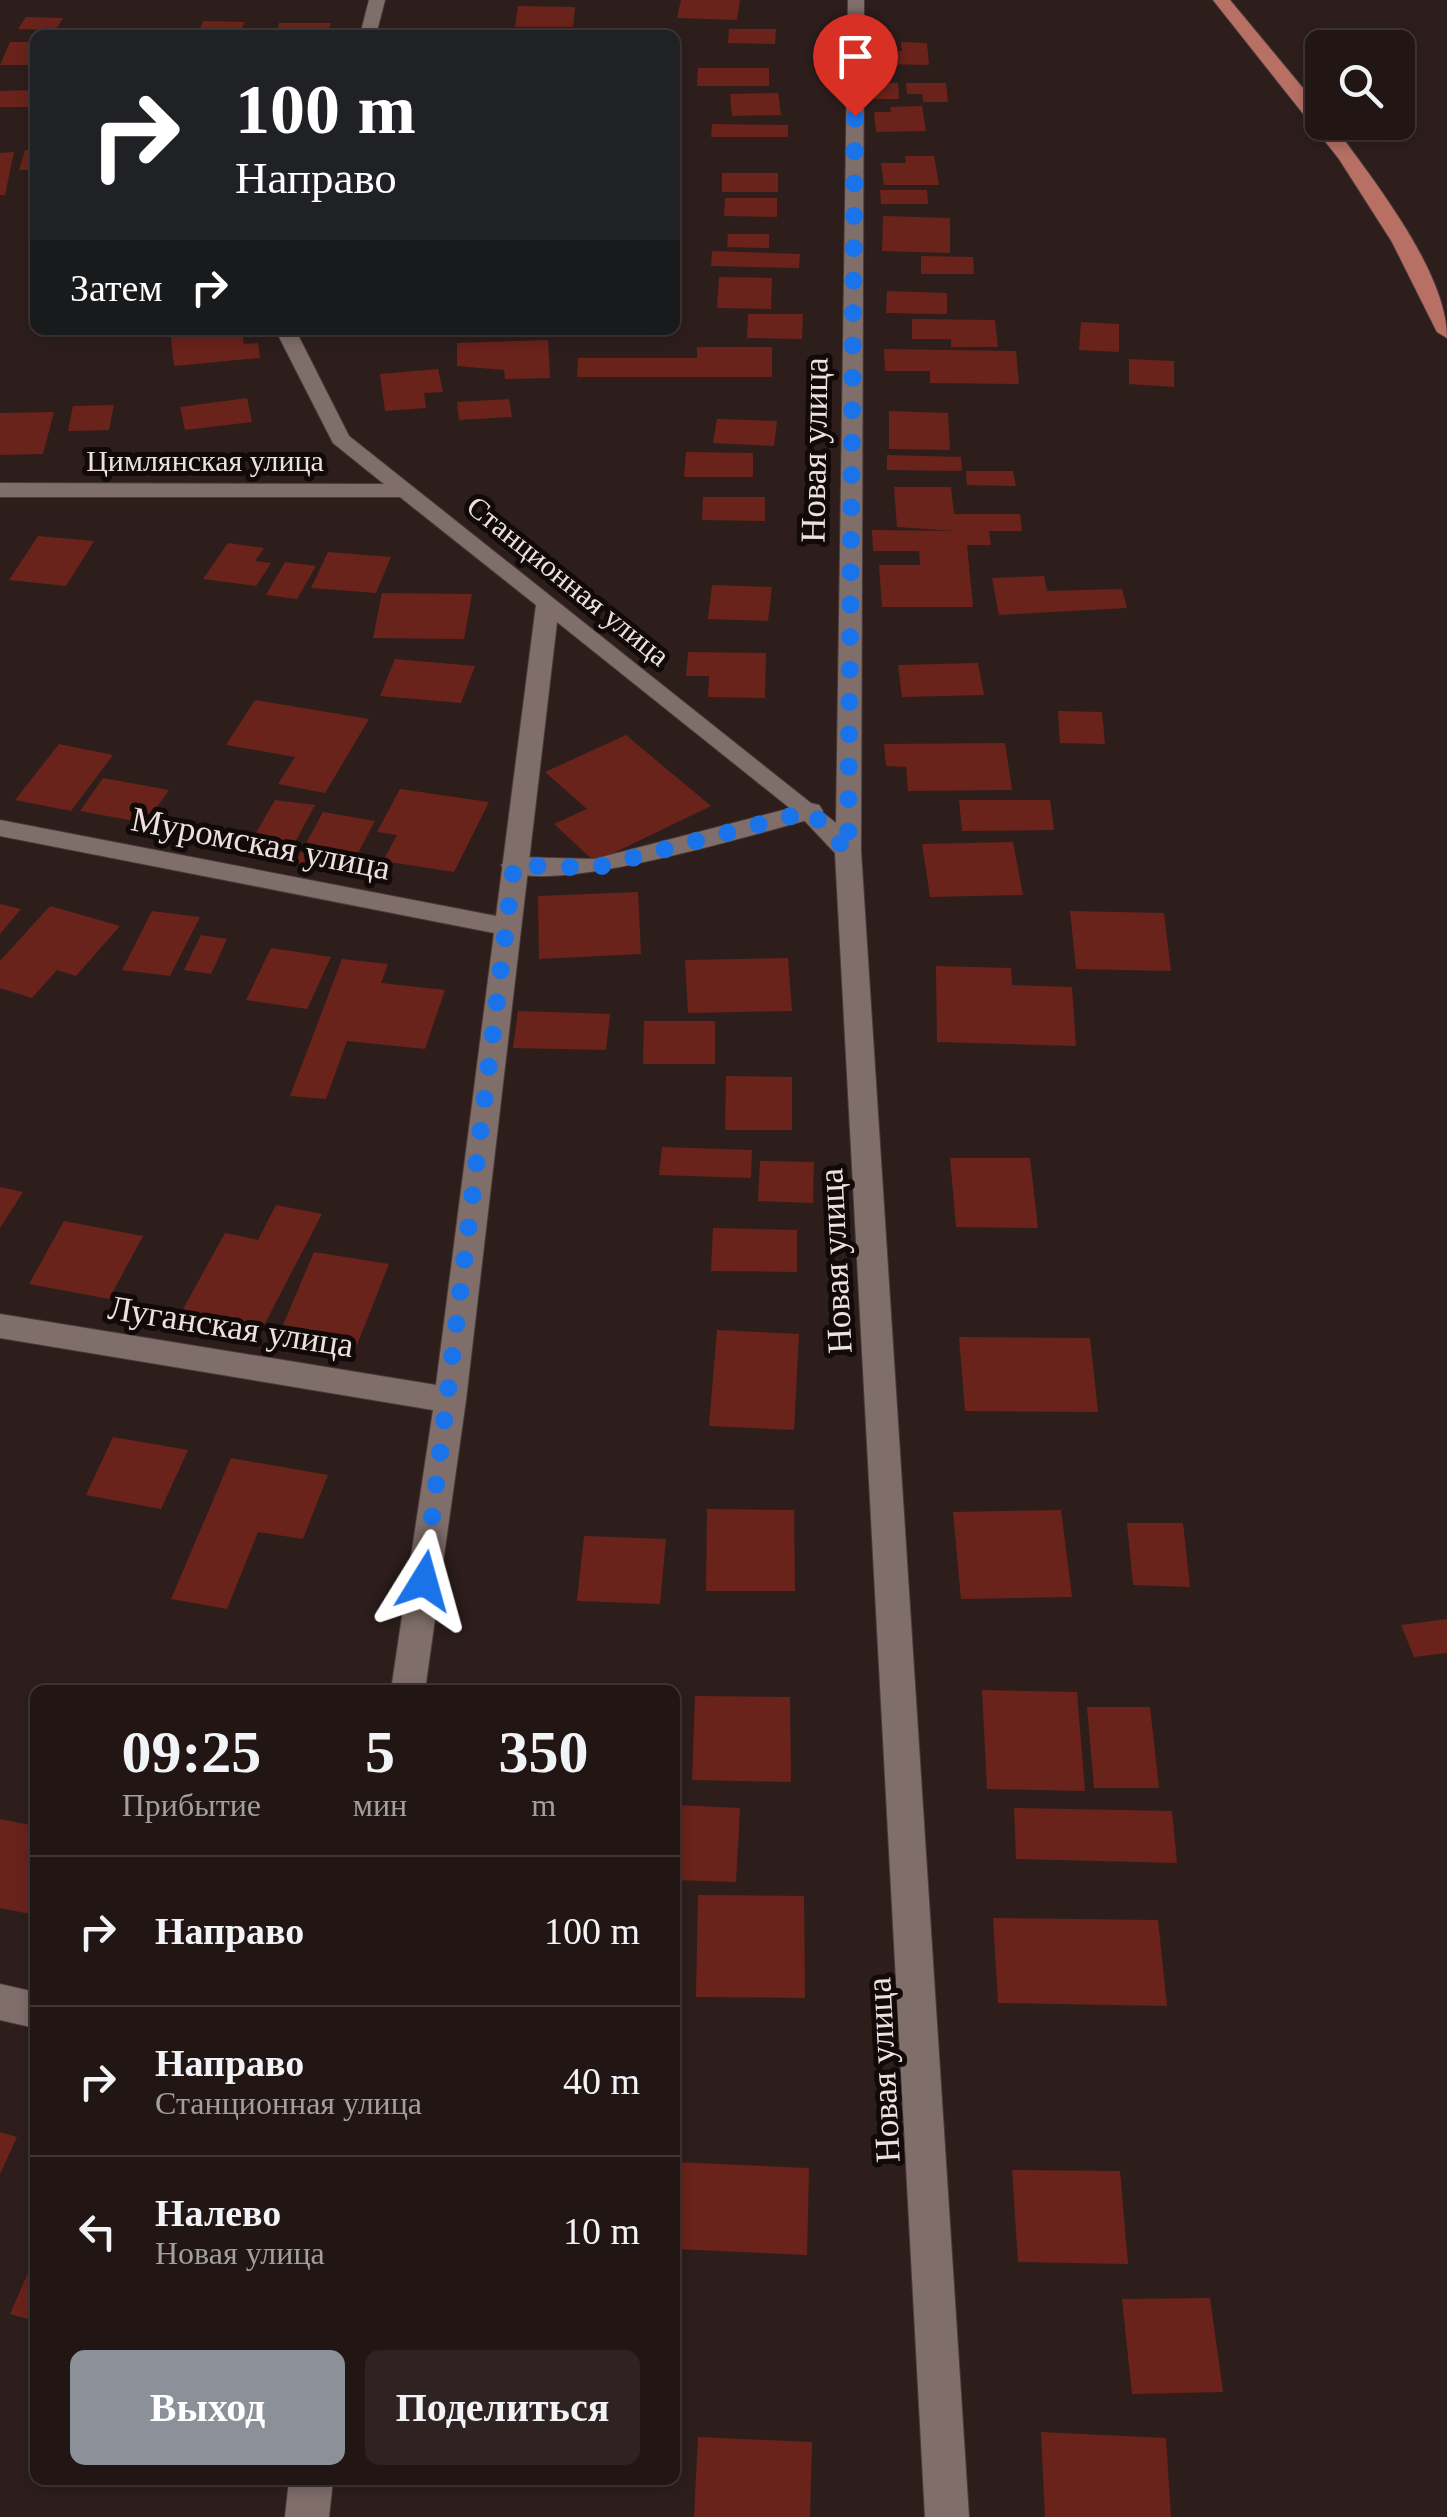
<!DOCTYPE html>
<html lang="ru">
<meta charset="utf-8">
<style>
body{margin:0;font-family:"Times New Roman",serif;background:#2e2322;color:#f1f3f6;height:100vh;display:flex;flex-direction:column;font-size:38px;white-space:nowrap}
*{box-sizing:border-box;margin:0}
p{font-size:32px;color:#a29fa0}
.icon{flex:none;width:55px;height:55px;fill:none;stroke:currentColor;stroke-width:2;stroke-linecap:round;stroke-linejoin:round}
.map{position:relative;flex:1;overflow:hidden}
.drawer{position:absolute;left:30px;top:1685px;width:650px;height:800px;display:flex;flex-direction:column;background:#221615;border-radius:15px;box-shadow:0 5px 15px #0003,0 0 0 2px #3f3534}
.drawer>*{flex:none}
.top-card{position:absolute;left:30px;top:30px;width:650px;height:305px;border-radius:15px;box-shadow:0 5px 15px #0003,0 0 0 2px #3f3534;background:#202124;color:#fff;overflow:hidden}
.tools{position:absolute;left:1305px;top:30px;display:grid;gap:20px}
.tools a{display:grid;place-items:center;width:110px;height:110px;border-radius:15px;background:#221615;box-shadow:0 5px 15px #0003,0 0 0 2px #3f3534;font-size:50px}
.pin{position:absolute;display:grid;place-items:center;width:85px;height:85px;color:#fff;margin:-102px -42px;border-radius:50% 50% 50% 0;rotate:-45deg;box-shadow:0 0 10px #0007}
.pin .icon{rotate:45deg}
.me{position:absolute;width:110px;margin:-55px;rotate:8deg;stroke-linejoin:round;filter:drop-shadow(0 0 8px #0008)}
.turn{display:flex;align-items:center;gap:35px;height:210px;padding:0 40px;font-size:45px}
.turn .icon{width:130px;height:130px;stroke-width:2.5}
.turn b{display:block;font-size:70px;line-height:85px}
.then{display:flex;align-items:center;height:95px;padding:0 40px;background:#0003;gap:20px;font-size:38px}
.eta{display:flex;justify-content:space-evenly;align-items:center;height:170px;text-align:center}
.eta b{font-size:60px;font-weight:700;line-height:70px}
.button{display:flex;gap:20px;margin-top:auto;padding:20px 40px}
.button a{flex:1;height:115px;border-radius:15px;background:#8c9099;color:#fff;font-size:40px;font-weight:700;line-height:115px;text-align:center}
.button a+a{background:#2e2322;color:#f1f3f6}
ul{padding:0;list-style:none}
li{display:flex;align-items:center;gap:30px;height:150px;padding:0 40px;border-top:2px solid #3f3534}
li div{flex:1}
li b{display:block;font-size:38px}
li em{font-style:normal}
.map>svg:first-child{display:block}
.building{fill:#69231b}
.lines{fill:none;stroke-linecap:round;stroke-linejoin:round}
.service-casing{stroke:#493c3a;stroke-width:2}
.minor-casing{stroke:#493c3a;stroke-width:2}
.primary-casing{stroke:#493c3a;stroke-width:2}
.service{fill:#806e6a;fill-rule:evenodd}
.minor{fill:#806e6a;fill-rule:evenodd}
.primary{fill:#b87065;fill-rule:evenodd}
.route{stroke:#1a73e8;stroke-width:18;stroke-dasharray:0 32.4}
.labels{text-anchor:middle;stroke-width:10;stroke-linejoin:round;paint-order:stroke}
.far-street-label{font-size:30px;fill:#ece1df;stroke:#110a09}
.street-label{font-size:35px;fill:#ece1df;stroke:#110a09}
</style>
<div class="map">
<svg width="1447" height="2517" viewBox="0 0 1447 2517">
<rect width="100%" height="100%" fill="#2d1e1c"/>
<path class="building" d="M 681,0 L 740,0 L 737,20 L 677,18 Z
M 518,6 L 575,7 L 573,27 L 515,27 Z
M 26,17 L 63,18 L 56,30 L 18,29 Z
M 203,21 L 245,22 L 239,34 L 198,33 Z
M 279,23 L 331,23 L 327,35 L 275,35 Z
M 455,29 L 549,29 L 548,35 L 454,35 Z
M 729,29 L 776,29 L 775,44 L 728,43 Z
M 10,42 L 35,42 L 35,65 L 0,65 Z
M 901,42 L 927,43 L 929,65 L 883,64 L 882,51 L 902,51 Z
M 698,68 L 769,68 L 769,86 L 697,86 Z
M 866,82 L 898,83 L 899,99 L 866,99 Z
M 906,83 L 946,83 L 948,102 L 923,102 L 922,94 L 907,94 Z
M 35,90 L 35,107 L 0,107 L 0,91 Z
M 778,93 L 781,115 L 732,116 L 730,94 Z
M 922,106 L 926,131 L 876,132 L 874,112 L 891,112 L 890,107 Z
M 712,124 L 788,125 L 788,137 L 711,137 Z
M 25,150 L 35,150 L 35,170 L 19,170 Z
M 14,152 L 5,195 L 0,195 L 0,153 Z
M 905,156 L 934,156 L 939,185 L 884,185 L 881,163 L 906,163 Z
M 722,173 L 778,173 L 778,192 L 722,192 Z
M 880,190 L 927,190 L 928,204 L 881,204 Z
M 725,198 L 777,198 L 777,217 L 724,216 Z
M 883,216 L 950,218 L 950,253 L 882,251 Z
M 728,234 L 769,234 L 769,248 L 727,247 Z
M 712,251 L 800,254 L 799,268 L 711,266 Z
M 921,256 L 973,257 L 974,274 L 921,274 Z
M 719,277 L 772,278 L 771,309 L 717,308 Z
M 887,291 L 947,293 L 947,314 L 886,313 Z
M 748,314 L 803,314 L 802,339 L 747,338 Z
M 912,319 L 995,320 L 998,347 L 951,347 L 951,339 L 912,339 Z
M 1081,322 L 1119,324 L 1119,352 L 1079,350 Z
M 170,330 L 242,330 L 244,344 L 258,343 L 260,358 L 174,366 Z
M 548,340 L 550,378 L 505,379 L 504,370 L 457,366 L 457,343 Z
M 697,347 L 772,347 L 772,377 L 577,377 L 578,358 L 697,358 Z
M 884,349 L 1016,351 L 1019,384 L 930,383 L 930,371 L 885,371 Z
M 1129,359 L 1174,361 L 1174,387 L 1129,384 Z
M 438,369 L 443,392 L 424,393 L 426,408 L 385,411 L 380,374 Z
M 247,398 L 252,422 L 185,430 L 180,407 Z
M 509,399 L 512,417 L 459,420 L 457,402 Z
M 114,405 L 109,430 L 68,431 L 73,406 Z
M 889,411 L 948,413 L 950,450 L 889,449 Z
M 54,412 L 43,454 L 0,455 L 0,413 Z
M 717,419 L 777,421 L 774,446 L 713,443 Z
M 686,452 L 753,453 L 753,477 L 684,477 Z
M 887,455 L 961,457 L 962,471 L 887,470 Z
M 966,471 L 1013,471 L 1016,486 L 967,485 Z
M 894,487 L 951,487 L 954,514 L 1020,514 L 1022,531 L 989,531 L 991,545 L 967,545 L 973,607 L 882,607 L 879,565 L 920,565 L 919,551 L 873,551 L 872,530 L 955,531 L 897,527 Z
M 703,497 L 765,497 L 765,521 L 702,520 Z
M 38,536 L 94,541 L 66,586 L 9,580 Z
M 228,543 L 264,548 L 255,561 L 271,563 L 256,586 L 203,579 Z
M 328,552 L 391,557 L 376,593 L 311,588 Z
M 285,562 L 316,566 L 297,599 L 266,595 Z
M 1044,576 L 1047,591 L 1122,589 L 1127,608 L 999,615 L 992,578 Z
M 712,585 L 772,587 L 768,621 L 708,619 Z
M 382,593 L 472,594 L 464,639 L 373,638 Z
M 688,652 L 766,653 L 765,698 L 708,697 L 709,676 L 686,676 Z
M 395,659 L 475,666 L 461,703 L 380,696 Z
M 978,663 L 984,695 L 902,697 L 898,665 Z
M 255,700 L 369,719 L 325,793 L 278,784 L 295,757 L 226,745 Z
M 1058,711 L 1102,712 L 1105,744 L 1060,743 Z
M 626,735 L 711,806 L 595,862 L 554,824 L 587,809 L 545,772 Z
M 1005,743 L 1012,790 L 908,791 L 906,767 L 886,766 L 884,744 Z
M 59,744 L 113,755 L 71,811 L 15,800 Z
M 103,778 L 169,790 L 146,823 L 80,811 Z
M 400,789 L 489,802 L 454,872 L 383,861 L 397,835 L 377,832 Z
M 275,800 L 315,805 L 293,846 L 252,840 Z
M 959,800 L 1050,800 L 1054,830 L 962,831 Z
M 323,812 L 375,821 L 348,872 L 295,863 Z
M 1013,842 L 1023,895 L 930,897 L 922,844 Z
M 638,892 L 641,954 L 539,959 L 538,896 Z
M 0,904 L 21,909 L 0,934 Z
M 50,906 L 120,926 L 76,976 L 57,970 L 32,998 L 0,988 L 0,961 Z
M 152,911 L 200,917 L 170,976 L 122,970 Z
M 1070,911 L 1164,913 L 1171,971 L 1076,969 Z
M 201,935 L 227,939 L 211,974 L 184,970 Z
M 271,948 L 331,957 L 307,1009 L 246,1000 Z
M 788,958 L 792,1011 L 688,1013 L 685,960 Z
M 342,959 L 388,964 L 381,983 L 445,990 L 425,1049 L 347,1041 L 326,1099 L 290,1096 Z
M 936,966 L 1011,968 L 1012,985 L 1072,987 L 1076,1046 L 937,1042 Z
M 518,1011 L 610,1014 L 606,1050 L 513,1048 Z
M 644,1021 L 715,1021 L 715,1064 L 643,1064 Z
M 726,1076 L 792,1077 L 792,1130 L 725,1130 Z
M 662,1147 L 752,1150 L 751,1178 L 659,1175 Z
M 950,1158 L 1030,1158 L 1038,1228 L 956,1227 Z
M 760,1161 L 814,1162 L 813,1203 L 758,1201 Z
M 0,1187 L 23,1192 L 0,1228 Z
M 276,1205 L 322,1214 L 262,1329 L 182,1311 L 225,1233 L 258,1240 Z
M 64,1221 L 143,1236 L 109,1299 L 29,1284 Z
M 713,1228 L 797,1230 L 797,1272 L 711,1271 Z
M 314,1252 L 389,1264 L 357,1345 L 280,1332 Z
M 717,1330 L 799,1334 L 794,1430 L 709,1426 Z
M 959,1337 L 1090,1338 L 1098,1412 L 965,1411 Z
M 113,1437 L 188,1450 L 161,1509 L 86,1495 Z
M 231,1458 L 328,1475 L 303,1539 L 258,1532 L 227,1609 L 171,1599 Z
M 707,1509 L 794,1510 L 795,1591 L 706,1591 Z
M 1061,1510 L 1072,1597 L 961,1599 L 953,1512 Z
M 1127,1523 L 1183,1523 L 1190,1587 L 1133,1585 Z
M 584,1536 L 666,1539 L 660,1604 L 577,1601 Z
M 1447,1619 L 1447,1653 L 1414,1657 L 1401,1625 Z
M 982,1690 L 1077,1692 L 1085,1791 L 987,1789 Z
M 695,1696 L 790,1697 L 791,1782 L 692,1780 Z
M 1087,1707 L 1150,1707 L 1159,1788 L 1094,1788 Z
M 675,1805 L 740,1808 L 736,1882 L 675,1880 Z
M 1014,1808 L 1172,1811 L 1177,1863 L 1016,1859 Z
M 0,1819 L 35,1826 L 35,1915 L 0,1908 Z
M 698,1895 L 804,1896 L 805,1998 L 696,1997 Z
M 993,1918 L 1158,1920 L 1167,2006 L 998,2003 Z
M 0,2132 L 17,2137 L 0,2174 Z
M 675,2162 L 809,2168 L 807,2255 L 675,2249 Z
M 1012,2170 L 1120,2171 L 1128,2264 L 1018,2262 Z
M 35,2257 L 35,2321 L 10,2314 Z
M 1210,2298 L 1223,2392 L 1132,2394 L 1122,2299 Z
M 1041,2432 L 1166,2438 L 1171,2517 L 1045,2517 Z
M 698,2437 L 812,2442 L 810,2517 L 694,2517 Z"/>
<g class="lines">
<g class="service-casing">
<path id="service" d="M 810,803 L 819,805 L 823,811 L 819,817 C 770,829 531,904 501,865 L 514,857 L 594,859 Z"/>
</g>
<g class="minor-casing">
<path id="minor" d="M 369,0 L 385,0 L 376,35 L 360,35 Z
M 848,0 L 864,0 L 861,851 L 969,2517 L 925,2517 L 835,853 L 801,817 L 557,622 L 466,1400 L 425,1690 L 391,1690 L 433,1410 L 0,1338 L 0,1314 L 436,1385 L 494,933 L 0,836 L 0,820 L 496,916 L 536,605 L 400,497 L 0,497 L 0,483 L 384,484 L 333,443 L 279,337 L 281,330 L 301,330 L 299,337 L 349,436 L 836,823 Z
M 0,1984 L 35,1992 L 35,2028 L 0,2020 Z
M 289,2480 L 333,2480 L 329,2517 L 285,2517 Z"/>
</g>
<g class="primary-casing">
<path id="primary" d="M 1213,0 L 1230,0 L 1322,111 L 1322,122 L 1331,122 C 1371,177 1447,271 1447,338 L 1437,332 L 1392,242 L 1339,159 Z"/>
</g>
<use href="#service" class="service"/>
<use href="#minor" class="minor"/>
<use href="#primary" class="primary"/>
</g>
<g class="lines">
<path class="route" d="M 424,1581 L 514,865 L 594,868 L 810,811 L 848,852 L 855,116"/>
</g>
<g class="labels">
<g class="far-street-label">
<text x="205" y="471">Цимлянская улица</text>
<text transform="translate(568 581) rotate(39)" y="10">Станционная улица</text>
</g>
<g class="street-label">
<text transform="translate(814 450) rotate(-89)" y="12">Новая улица</text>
<text transform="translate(261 843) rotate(11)" y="12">Муромская улица</text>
<text transform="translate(835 1261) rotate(-93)" y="12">Новая улица</text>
<text transform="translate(231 1326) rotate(9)" y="12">Луганская улица</text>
<text transform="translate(883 2070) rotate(-93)" y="12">Новая улица</text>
</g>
</g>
</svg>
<div class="tools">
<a><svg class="icon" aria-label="search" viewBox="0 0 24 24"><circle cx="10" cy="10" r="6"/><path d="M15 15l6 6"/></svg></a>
</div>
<div class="pin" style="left:855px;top:116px;background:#d93025"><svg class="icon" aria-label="arrive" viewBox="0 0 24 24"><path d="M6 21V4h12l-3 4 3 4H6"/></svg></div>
<svg class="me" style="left:424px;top:1581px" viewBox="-20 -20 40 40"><path d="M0-17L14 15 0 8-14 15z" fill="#1a73e8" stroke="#fff" stroke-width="4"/></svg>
<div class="top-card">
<div class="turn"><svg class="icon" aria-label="right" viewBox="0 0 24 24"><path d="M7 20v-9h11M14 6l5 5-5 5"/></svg><div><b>100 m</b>Направо</div></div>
<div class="then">Затем<svg class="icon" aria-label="right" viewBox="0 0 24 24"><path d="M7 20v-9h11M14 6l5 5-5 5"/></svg></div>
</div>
<section class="drawer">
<div class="eta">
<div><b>09:25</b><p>Прибытие</p></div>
<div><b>5</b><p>мин</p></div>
<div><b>350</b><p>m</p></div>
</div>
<ul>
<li><svg class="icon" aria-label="right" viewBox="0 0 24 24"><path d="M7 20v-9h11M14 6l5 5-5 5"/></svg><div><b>Направо</b></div><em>100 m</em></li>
<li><svg class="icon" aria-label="right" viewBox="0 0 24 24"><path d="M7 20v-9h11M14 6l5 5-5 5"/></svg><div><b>Направо</b><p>Станционная улица</p></div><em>40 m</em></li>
<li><svg class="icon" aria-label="left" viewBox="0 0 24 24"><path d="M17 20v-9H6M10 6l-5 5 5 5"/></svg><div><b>Налево</b><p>Новая улица</p></div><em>10 m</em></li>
</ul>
<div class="button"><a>Выход</a><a>Поделиться</a></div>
</section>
</div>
